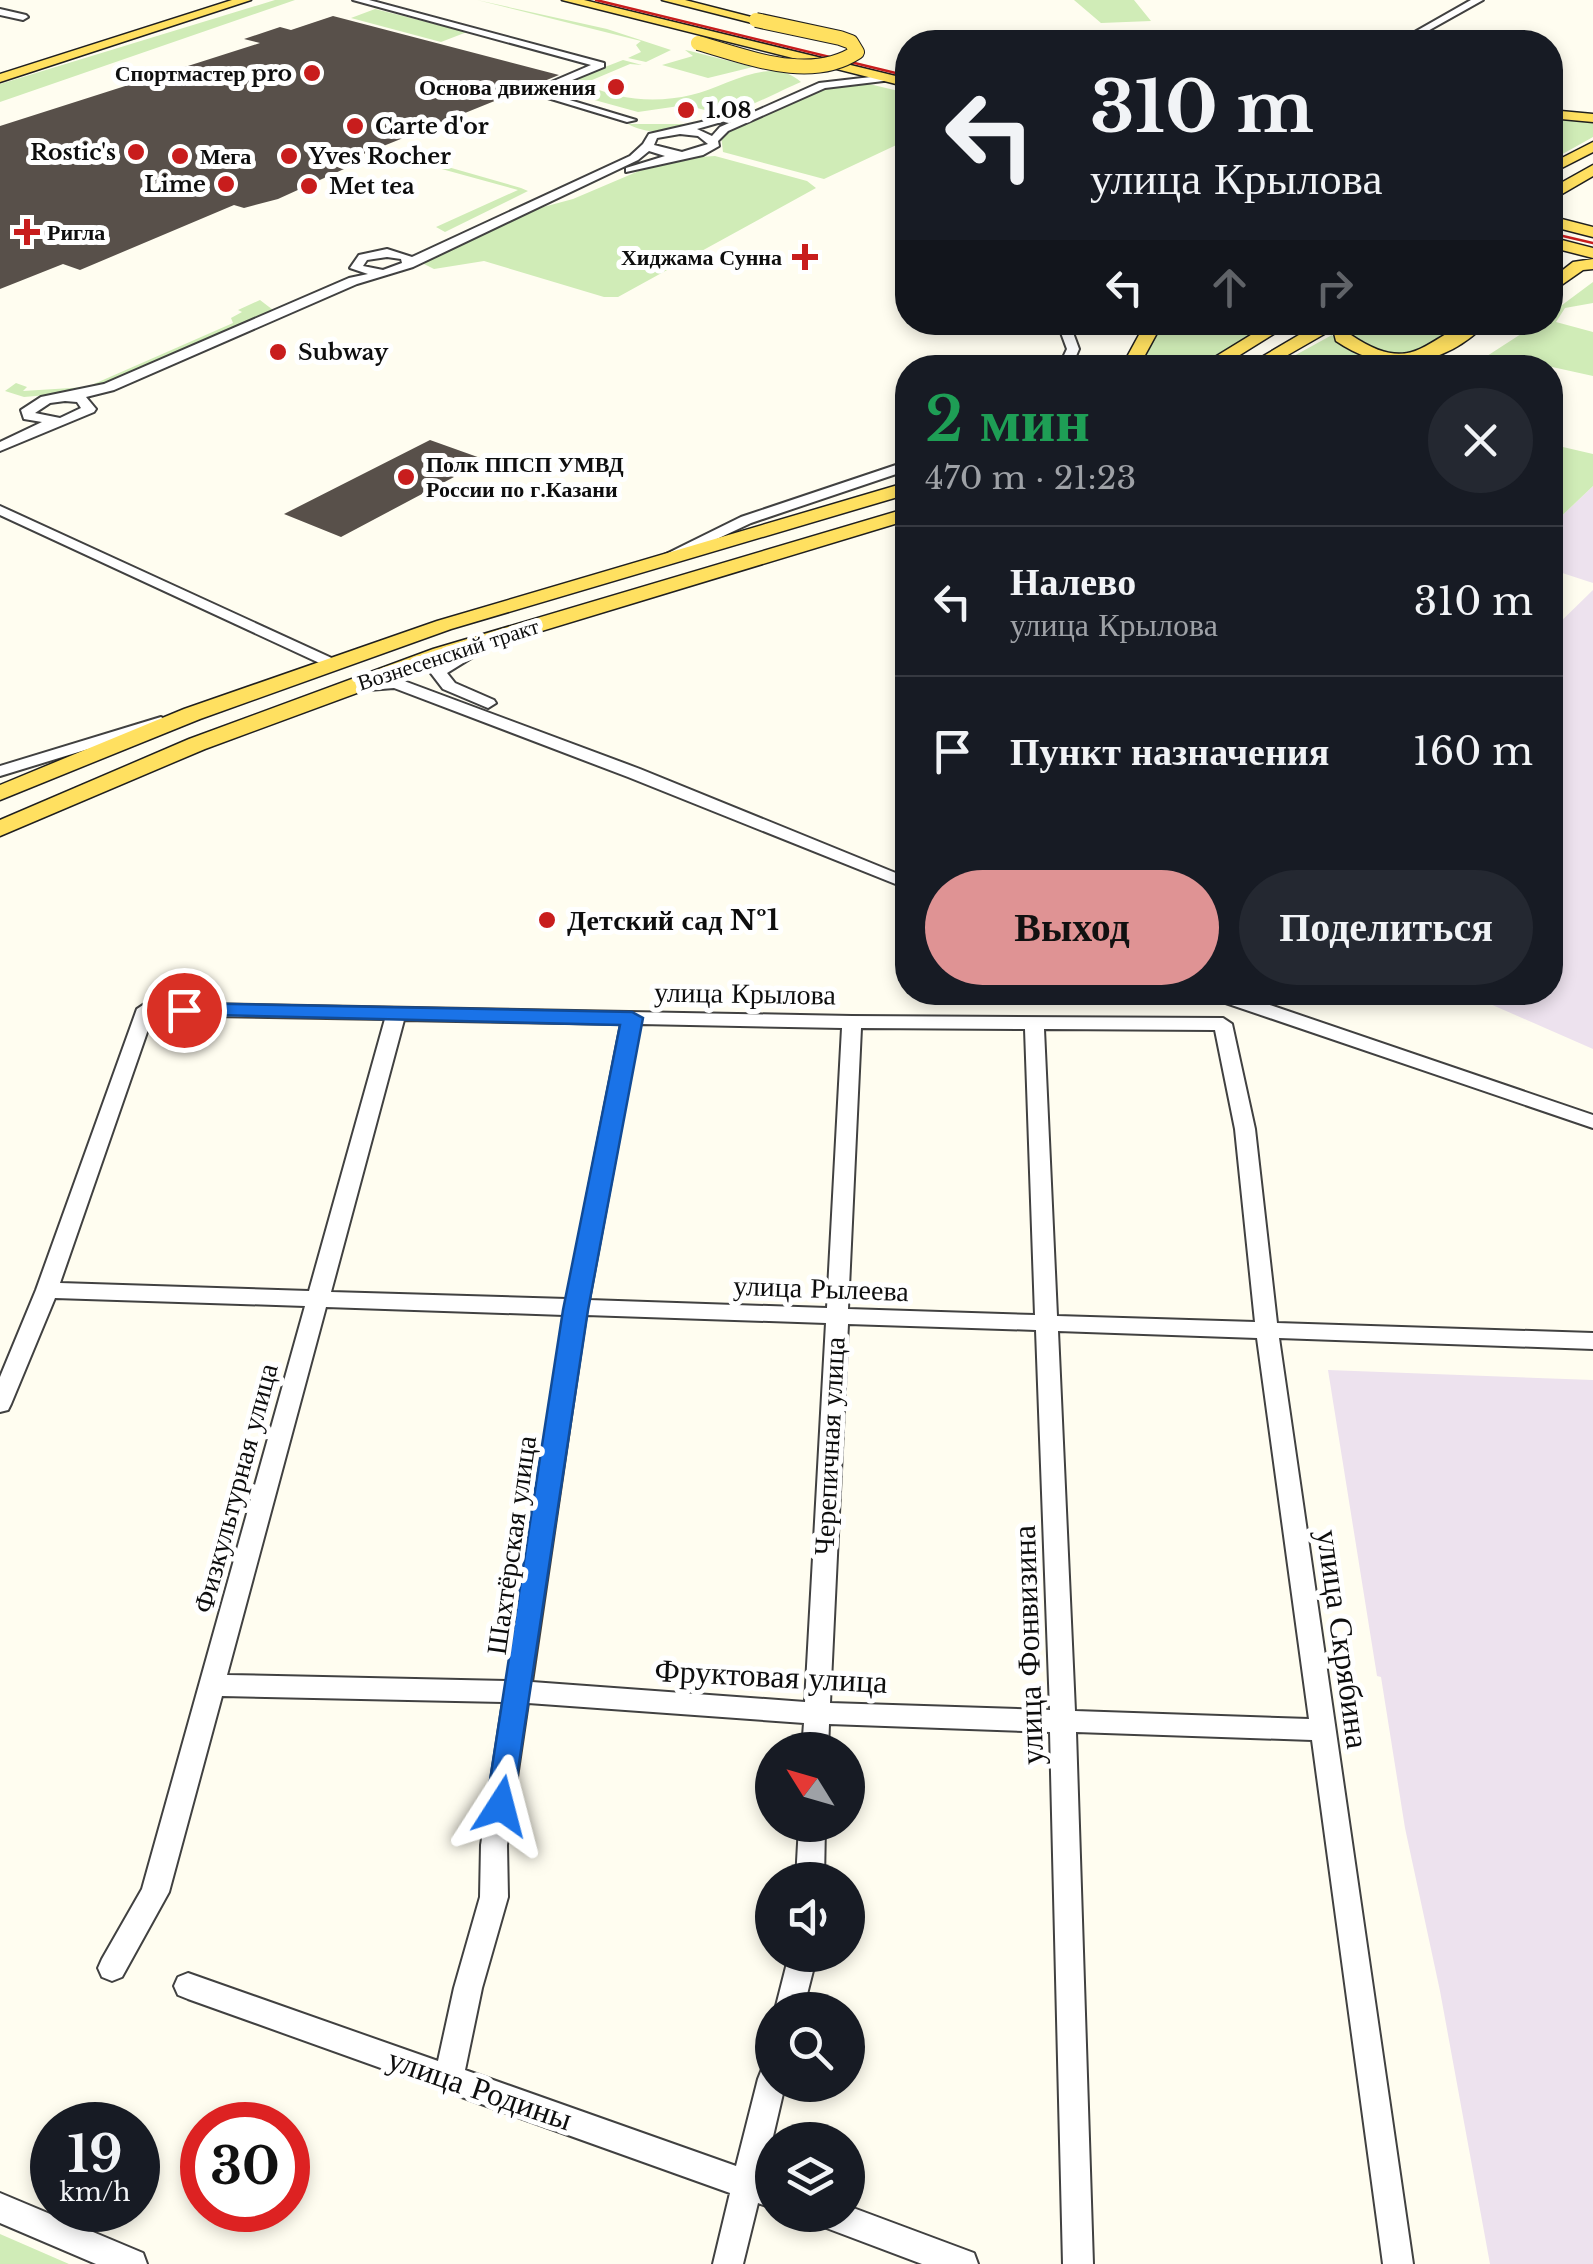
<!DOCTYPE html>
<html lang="ru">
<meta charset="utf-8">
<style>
body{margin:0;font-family:"Libre Baskerville",serif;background:#242831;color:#f1f3f6;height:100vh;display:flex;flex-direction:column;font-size:38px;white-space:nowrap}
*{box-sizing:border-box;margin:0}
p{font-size:32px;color:#9ea1a6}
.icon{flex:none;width:55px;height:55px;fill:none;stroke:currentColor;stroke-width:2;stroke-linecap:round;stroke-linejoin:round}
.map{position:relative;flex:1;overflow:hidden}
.sheet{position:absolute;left:895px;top:355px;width:668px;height:650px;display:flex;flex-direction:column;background:#171b24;border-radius:40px;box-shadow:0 5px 15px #0003}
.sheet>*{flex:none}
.top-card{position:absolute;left:895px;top:30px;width:668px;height:305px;border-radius:40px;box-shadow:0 5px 15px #0003;background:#171b24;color:#f1f3f6;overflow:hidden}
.needle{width:65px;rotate:307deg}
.tools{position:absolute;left:755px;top:1732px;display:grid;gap:20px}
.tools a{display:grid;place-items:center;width:110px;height:110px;border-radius:50%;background:#171b24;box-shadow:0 5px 15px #0003;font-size:50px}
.speed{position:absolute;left:30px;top:2102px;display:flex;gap:20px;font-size:50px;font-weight:700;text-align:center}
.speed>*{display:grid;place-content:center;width:130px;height:130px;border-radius:50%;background:#171b24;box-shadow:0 5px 15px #0003;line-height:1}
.speed small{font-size:25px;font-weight:400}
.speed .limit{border:15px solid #d22;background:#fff;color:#111}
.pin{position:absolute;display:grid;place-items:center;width:85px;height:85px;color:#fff;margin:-42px;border:5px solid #fff;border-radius:50%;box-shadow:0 2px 10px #0007}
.me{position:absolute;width:110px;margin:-55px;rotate:9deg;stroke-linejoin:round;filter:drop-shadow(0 0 8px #0008)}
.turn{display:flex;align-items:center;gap:35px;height:210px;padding:0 30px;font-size:45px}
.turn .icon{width:130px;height:130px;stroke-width:2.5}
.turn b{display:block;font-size:70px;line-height:85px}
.lanes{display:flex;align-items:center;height:95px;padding:0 30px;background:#0003;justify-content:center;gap:50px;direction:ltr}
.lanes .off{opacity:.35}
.round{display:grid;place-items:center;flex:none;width:105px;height:105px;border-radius:52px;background:#242831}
.summary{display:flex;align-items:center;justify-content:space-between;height:170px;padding:0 30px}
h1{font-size:60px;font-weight:600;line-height:75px;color:#1e9e55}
.primary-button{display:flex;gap:20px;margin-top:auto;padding:20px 30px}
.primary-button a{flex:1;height:115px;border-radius:60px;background:#df9394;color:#111;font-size:40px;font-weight:600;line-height:115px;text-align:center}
.primary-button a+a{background:#242831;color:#f1f3f6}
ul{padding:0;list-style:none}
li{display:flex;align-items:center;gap:30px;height:150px;padding:0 30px;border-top:2px solid #363941}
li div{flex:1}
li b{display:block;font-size:38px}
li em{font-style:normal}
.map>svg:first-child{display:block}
.industrial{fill:#ede2ee}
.green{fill:#d0ecb7}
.building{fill:#58504a}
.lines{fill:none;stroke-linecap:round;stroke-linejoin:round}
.minor-casing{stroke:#414141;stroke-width:4}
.major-casing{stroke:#1f1f1f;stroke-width:3}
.minor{fill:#fff;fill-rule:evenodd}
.major{fill:#ffe060;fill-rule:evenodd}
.tram{stroke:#c81d1d;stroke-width:2.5}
.major-bridge-casing{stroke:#1f1f1f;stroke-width:16;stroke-linecap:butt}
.major-bridge{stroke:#ffe060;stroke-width:14}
.route{fill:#1a73e8;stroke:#114b97;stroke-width:2.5}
.poi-dot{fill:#c81d1d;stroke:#fff;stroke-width:4}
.labels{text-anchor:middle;stroke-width:10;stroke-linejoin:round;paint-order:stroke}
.far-poi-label{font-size:22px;font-weight:bold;fill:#0e0e0e;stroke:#fff;text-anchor:start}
.far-street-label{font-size:22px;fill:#0e0e0e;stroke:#fff}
.poi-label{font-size:28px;font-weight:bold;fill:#0e0e0e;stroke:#fff;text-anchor:start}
.street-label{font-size:28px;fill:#0e0e0e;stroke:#fff}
.near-street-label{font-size:32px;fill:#0e0e0e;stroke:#fff}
</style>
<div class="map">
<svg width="1593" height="2264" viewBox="0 0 1593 2264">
<rect width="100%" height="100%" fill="#fffdf0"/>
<path class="industrial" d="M 1593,486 L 1593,583 L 1550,569 L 1550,527 Z
M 1593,590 L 1593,1049 L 1465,993 L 1550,992 L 1550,632 Z
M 1328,1370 L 1593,1380 L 1593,2264 L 1490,2264 L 1440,1991 L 1405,1828 L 1381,1677 L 1377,1676 Z"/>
<path class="green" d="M 275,0 L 295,0 L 0,102 L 0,84 Z
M 477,0 L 607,29 L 671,50 L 646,62 L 628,58 L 641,52 L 636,45 L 641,41 Z
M 1074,0 L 1134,0 L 1151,21 L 1101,23 Z
M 375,9 L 467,32 L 441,42 L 351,18 Z
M 685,50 L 690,51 L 753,67 L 708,78 L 662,65 L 693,56 Z
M 623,60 L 642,65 L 630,64 L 585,83 C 616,101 658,103 691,95 C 726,87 770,54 801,82 C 759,100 671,150 628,124 L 696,124 L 712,112 L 686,105 L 638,112 L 551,88 Z
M 865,83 L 907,93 L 907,140 L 824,179 L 723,152 L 721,135 L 726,132 L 832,85 Z
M 1550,116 L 1593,122 L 1593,137 L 1550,161 Z
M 399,153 L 521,188 L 528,191 L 445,232 L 436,227 L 518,190 L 387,154 Z
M 715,156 L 807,181 L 816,188 L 618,297 L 604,297 L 484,261 L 434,269 L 422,263 L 532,210 L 573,199 L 667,159 Z
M 1593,282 L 1593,303 L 1565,308 L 1556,322 L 1593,332 L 1593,376 L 1525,361 L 1523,367 L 1470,367 L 1538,323 L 1550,322 L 1550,314 Z
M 260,300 L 273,310 L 92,391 L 24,397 L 5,391 L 16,383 L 27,387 L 23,391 L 87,387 L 233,323 L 231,318 L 242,312 L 238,310 Z
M 1160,323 L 1275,323 L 1194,367 L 1138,368 Z
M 1366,323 L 1474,323 C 1442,346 1385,377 1353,335 Z
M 1332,335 C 1355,366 1403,365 1438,362 L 1425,368 L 1272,368 Z
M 1550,444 L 1593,454 L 1593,486 L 1550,527 L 1550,473 L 1555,469 L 1550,467 Z
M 0,2234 L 69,2264 L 0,2264 Z"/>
<path class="building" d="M 333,16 L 559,75 L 334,166 L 344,169 L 278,199 L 244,208 L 234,205 L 80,270 L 63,264 L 0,289 L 0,126 L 260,43 L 244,39 L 280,27 L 291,30 Z
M 430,440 L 486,460 L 341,537 L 284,514 Z"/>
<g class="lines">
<g class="minor-casing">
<path id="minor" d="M 353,0 L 369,0 L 604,63 L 604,67 L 543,92 L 636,120 L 627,122 L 528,92 L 591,65 Z
M 1471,0 L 1483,0 L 1408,42 L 1397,42 Z
M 0,9 L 26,15 L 28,17 L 23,20 L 0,15 Z
M 888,75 L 892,80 L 825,88 L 728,131 L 718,141 L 719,146 L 703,155 L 626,172 L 626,168 L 665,156 L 649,151 L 638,160 L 413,267 L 357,284 L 114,390 L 86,397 L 96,409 L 94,412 L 0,451 L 0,442 L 42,422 L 24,419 L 21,410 L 41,397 L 104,384 L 349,278 L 368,274 L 350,268 L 359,255 L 387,249 L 412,257 L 630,156 L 643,144 L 649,134 L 732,115 L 732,119 L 697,129 L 712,136 L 720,127 L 819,83 ZM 680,134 L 698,136 L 708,144 L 682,152 L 654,145 L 657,138 ZM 387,257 L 401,259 L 402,263 L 383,270 L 363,266 L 367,260 ZM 65,401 L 77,402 L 81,408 L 60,418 L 35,413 L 50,403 Z
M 1057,322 L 1069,322 L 1079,349 L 1071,368 L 1058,368 L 1067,349 Z
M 908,461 L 908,470 L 751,523 L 672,560 L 660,557 L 741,517 Z
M 0,506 L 336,660 L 339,663 L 331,668 L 326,666 L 0,515 Z
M 484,639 L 492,644 L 489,647 L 447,673 L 455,683 L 494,700 L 496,703 L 488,708 L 443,689 L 430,672 Z
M 396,678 L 640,769 L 908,878 L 908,889 L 628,777 L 394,688 L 356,691 L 348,686 L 356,681 Z
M 161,717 L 169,722 L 167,725 L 0,776 L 0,766 Z
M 1203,992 L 1232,992 L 1593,1115 L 1593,1128 L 1205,996 Z
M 146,1003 L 852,1016 L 1223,1018 L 1232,1024 L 1255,1129 L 1277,1323 L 1593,1333 L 1593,1349 L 1279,1338 L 1413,2264 L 1383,2264 L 1312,1740 L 1076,1732 L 1093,2264 L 1063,2264 L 1050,1732 L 829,1724 L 828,1750 L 802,1750 L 804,1723 L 528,1703 L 507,1845 L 508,1897 L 482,1988 L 465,2070 L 736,2166 L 758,2079 L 762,2069 L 772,2065 L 772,2085 L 785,2085 L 764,2175 L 772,2178 L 772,2208 L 758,2203 L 743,2264 L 713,2264 L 730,2193 L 188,1999 L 178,1995 L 174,1986 L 178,1977 L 188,1973 L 438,2061 L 454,1988 L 480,1897 L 481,1845 L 503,1702 L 222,1696 L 169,1892 L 122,1977 L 112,1981 L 102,1977 L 98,1968 L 102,1959 L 142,1889 L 305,1306 L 55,1298 L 11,1404 L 8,1410 L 0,1412 L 0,1377 L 36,1290 L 137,1009 ZM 153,1015 L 385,1019 L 309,1291 L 60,1283 ZM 404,1020 L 621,1024 L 567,1299 L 331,1292 ZM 640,1024 L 842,1028 L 827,1308 L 589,1300 ZM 861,1028 L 1025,1029 L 1035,1315 L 848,1309 ZM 1044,1029 L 1215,1030 L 1235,1129 L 1255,1322 L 1057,1316 ZM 326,1307 L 564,1315 L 507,1681 L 227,1675 ZM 586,1315 L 826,1323 L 805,1702 L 532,1682 ZM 848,1324 L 1036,1330 L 1050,1710 L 830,1703 ZM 1058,1331 L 1257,1338 L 1309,1719 L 1075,1711 Z
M 799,1825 L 825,1825 L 824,1880 L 796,1880 Z
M 789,1955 L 817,1955 L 803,2010 L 775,2010 Z
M 0,2193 L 143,2253 L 147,2264 L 96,2264 L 0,2223 Z
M 848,2206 L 974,2253 L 978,2264 L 922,2264 L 821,2226 L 817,2215 L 848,2215 Z"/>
</g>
<g class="major-casing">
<path id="major" d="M 232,0 L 251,0 L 0,82 L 0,74 Z
M 562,0 L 584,0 L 908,79 L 908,87 Z
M 662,0 L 685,0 L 763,20 L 756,24 Z
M 1550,110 L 1593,114 L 1593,122 L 1550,118 Z
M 1593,142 L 1593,152 L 1550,174 L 1550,164 Z
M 1593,165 L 1593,176 L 1550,201 L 1550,189 Z
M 1550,216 L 1593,227 L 1593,237 L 1550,226 Z
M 1550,237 L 1593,248 L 1593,258 L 1550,247 Z
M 1593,259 L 1593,269 L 1583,270 L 1550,293 L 1550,280 L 1573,262 Z
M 1146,322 L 1163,322 L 1138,368 L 1121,368 Z
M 1272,322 L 1293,322 L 1219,368 L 1197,368 Z
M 1321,322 L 1350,322 L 1351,335 C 1423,384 1429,322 1488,322 C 1444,367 1387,376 1336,341 L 1333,329 L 1265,368 L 1243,368 Z
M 908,482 L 908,494 L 451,629 L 200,719 L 0,800 L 0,785 L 184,709 L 437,621 Z
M 908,508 L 908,520 L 449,659 L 205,749 L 0,836 L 0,820 L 189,739 L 433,649 Z"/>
</g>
<use href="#minor" class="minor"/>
<use href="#major" class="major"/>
<path class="tram" d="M 596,0 L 908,76
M 1550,233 L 1593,243"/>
<g class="major-bridge-casing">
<path id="major-bridge" d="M 698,43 C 748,57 810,83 857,52 L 851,42 L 840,38 L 756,20"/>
</g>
<use href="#major-bridge" class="major-bridge"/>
</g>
<path class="route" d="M 184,1003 L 632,1012 L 643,1018 L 588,1310 L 511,1816 L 501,1819 L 490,1816 L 486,1806 L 563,1310 L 620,1025 L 176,1014 L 173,1010 Z"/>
<g class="poi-dot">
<circle cx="312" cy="73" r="10"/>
<circle cx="616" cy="87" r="10"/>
<circle cx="686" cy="110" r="10"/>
<circle cx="355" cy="126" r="10"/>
<circle cx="136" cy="152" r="10"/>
<circle cx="180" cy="156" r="10"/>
<circle cx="289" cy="156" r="10"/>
<circle cx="226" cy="184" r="10"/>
<circle cx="309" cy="186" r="10"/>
<path d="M22 217h10v10h10v10h-10v10h-10v-10h-10v-10h10z"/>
<path d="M800 242h10v10h10v10h-10v10h-10v-10h-10v-10h10z"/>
<circle cx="278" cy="352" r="10"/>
<circle cx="406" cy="477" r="10"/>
<circle cx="547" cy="920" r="10"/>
</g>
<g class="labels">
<g class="far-poi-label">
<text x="292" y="81" text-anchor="end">Спортмастер pro</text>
<text x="596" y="95" text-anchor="end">Основа движения</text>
<text x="706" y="118">1.08</text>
<text x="375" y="134">Carte d'or</text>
<text x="116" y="160" text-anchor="end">Rostic's</text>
<text x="200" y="164">Мега</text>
<text x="309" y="164">Yves Rocher</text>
<text x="206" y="192" text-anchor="end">Lime</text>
<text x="329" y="194">Met tea</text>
<text x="47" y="240">Ригла</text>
<text x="782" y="265" text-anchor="end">Хиджама Сунна</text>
<text x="298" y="360">Subway</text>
<text x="426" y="472">Полк ППСП УМВД<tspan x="426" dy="25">России по г.Казани</tspan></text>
</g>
<g class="far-street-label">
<text transform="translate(448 654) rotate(-18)" y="8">Вознесенский тракт</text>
</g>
<g class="poi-label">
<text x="567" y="930">Детский сад №1</text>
</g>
<g class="street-label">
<text transform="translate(745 993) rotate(1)" y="10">улица Крылова</text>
<text transform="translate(821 1288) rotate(2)" y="10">улица Рылеева</text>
<text transform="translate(829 1446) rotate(-87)" y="10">Черепичная улица</text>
<text transform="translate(235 1488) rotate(-75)" y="10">Физкультурная улица</text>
<text transform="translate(511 1545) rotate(-82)" y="10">Шахтёрская улица</text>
</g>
<g class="near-street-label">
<text transform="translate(1343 1639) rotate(82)" y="11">улица Скрябина</text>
<text transform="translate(1028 1645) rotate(-92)" y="11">улица Фонвизина</text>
<text transform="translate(771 1676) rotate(3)" y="11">Фруктовая улица</text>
<text transform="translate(480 2089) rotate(19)" y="11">улица Родины</text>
</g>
</g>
</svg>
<div class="tools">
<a><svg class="needle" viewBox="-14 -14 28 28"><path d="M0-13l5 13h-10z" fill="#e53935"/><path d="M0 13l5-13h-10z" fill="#9ea1a6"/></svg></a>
<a><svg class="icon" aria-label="sound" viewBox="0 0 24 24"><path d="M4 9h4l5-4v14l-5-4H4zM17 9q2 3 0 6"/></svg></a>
<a><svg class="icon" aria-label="search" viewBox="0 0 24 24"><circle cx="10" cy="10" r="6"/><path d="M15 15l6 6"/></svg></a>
<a><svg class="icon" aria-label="layers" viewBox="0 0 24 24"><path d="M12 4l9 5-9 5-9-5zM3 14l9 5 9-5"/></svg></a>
</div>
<div class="speed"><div>19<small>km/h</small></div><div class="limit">30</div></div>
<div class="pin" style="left:184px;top:1010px;background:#d93025"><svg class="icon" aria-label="arrive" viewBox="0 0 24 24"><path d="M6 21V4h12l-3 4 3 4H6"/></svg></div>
<svg class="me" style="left:501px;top:1806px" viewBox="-20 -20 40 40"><path d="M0-17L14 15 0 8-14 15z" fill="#1a73e8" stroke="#fff" stroke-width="4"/></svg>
<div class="top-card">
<div class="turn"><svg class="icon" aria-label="left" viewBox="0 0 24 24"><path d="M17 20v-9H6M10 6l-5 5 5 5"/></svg><div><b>310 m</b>улица Крылова</div></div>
<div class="lanes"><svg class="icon" aria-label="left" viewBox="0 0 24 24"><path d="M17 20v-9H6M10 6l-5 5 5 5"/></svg><svg class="icon off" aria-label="ahead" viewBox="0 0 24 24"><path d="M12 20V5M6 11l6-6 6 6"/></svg><svg class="icon off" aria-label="right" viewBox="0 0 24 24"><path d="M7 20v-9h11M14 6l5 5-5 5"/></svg></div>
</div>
<section class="sheet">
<div class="summary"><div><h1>2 мин</h1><p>470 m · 21:23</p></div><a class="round"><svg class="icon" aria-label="close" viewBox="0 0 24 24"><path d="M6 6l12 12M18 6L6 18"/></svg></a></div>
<ul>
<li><svg class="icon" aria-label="left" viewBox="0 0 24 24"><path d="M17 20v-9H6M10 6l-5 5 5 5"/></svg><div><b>Налево</b><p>улица Крылова</p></div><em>310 m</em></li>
<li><svg class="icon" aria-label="arrive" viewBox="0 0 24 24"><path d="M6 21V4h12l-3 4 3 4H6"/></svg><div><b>Пункт назначения</b></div><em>160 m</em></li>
</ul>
<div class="primary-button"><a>Выход</a><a>Поделиться</a></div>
</section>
</div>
